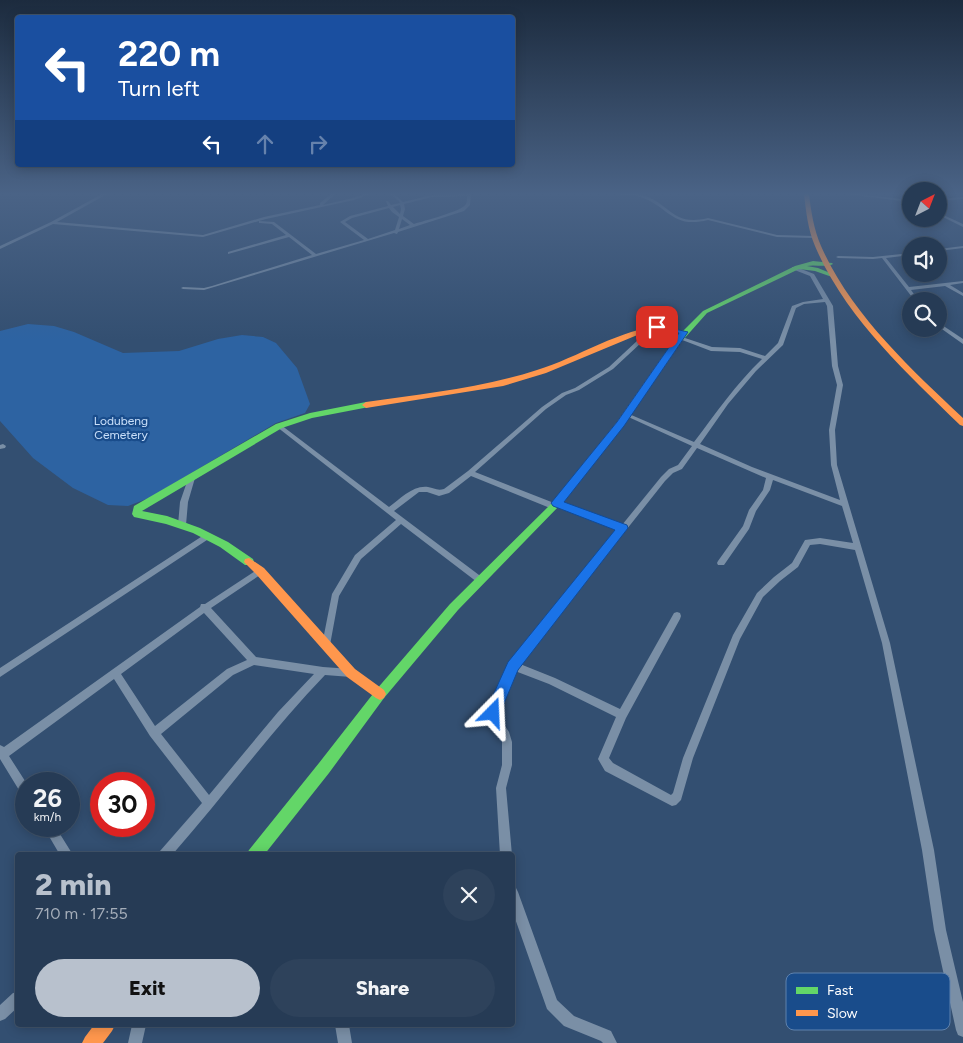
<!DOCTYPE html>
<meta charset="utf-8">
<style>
body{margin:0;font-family:Figtree,sans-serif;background:#2e425b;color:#f1f3f6;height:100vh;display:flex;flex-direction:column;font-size:19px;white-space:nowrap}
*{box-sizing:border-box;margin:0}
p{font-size:16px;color:#a4adb9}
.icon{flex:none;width:28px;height:28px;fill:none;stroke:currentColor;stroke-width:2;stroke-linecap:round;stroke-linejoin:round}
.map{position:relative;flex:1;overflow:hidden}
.drawer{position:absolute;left:15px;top:852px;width:500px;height:175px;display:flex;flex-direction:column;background:#263b55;border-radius:5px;box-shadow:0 2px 12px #0003,0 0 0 1px #42556c}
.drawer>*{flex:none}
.hud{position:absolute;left:15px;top:15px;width:500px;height:152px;border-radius:5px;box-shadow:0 2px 12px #0003,0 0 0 1px #42556c;background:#1a4fa0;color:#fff;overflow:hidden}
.needle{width:32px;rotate:42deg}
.tools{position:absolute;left:902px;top:182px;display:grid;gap:10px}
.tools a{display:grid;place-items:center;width:45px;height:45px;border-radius:50%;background:#263b55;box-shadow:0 2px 12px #0003,0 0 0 1px #42556c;font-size:25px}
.speed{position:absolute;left:15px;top:772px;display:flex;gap:10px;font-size:25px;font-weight:700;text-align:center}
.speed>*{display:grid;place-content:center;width:65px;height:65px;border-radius:50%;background:#263b55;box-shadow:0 2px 12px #0003,0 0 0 1px #42556c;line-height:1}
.speed small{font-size:12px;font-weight:400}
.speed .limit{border:8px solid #d22;background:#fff;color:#111}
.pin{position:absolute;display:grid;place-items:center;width:42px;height:42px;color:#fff;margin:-21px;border-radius:10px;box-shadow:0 2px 8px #0006}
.me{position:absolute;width:55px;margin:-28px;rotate:21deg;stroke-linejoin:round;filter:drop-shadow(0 0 4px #0008)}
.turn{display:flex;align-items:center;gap:18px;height:105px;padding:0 20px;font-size:22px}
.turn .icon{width:65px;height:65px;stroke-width:2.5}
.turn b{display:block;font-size:35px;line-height:42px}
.lanes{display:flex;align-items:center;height:48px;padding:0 20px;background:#0003;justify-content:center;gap:25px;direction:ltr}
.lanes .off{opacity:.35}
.round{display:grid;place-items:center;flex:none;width:52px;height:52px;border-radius:26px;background:#2e425b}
.head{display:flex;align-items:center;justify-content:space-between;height:85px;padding:0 20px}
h1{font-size:30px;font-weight:800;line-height:38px;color:#b8c1cd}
.action{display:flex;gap:10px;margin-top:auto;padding:10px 20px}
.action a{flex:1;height:58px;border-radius:30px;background:#b8c1cd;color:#111;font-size:20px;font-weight:800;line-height:58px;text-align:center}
.action a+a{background:#2e425b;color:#f1f3f6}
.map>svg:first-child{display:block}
.green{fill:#2d63a2}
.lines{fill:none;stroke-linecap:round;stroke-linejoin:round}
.street{fill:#7a8fa6;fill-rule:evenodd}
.fast{fill:#63d668;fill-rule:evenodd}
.slow{fill:#ff974d;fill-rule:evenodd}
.route{fill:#1a73e8;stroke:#114b97}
.labels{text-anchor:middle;stroke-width:4.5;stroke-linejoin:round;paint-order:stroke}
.park-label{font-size:12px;fill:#cae0fa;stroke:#194c8b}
.key{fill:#194c8b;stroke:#5e82ae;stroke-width:1}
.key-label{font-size:14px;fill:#fff}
</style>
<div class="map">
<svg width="963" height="1043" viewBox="0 0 963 1043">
<rect width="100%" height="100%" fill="#334f71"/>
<path class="green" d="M 28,324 L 54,326 L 74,332 L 123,353 L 179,351 L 218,339 L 242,335 L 263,337 L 276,343 L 297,368 L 310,404 L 305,413 L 276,423 L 149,498 L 128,506 L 108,505 L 73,488 L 33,458 L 0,421 L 0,331 Z"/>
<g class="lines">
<path class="street" d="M 102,194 L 107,194 L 57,222 L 203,235 L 264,217 L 320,205 L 320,203 L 331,194 L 335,194 L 323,205 L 353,198 L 364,194 L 370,194 L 354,200 L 266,219 L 259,221 L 274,222 L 316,254 L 364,240 L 340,222 L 350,216 L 388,206 L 386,201 L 388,201 L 391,205 L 400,203 L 399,201 L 390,194 L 394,194 L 403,202 L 432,195 L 471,194 L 471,195 L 470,205 L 464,211 L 398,232 L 397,234 L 394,233 L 204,290 L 183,289 L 181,288 L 183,287 L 204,288 L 212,286 L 312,255 L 289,237 L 228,254 L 228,252 L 286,235 L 272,224 L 260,223 L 259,223 L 259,221 L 203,237 L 53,224 L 0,249 L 0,246 L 51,222 ZM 467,196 C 467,199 467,202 466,204 C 463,211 423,221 414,224 L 403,216 L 405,209 L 404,204 L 432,197 ZM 400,205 L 401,209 L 400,214 L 393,207 ZM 389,208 L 392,212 L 399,217 L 395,230 L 368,239 L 345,222 L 352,218 ZM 402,219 L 410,225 L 399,229 Z
M 618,194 C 626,194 635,193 642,195 C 671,203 671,227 708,218 L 777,235 L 814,236 L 816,237 L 814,238 L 777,237 L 708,220 C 672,229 669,207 641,197 C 634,194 625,197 618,194 Z
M 845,194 L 857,194 L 911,200 L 911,202 Z
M 963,197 L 963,199 L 939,201 L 939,199 Z
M 939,213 L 963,224 L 963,227 L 939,215 Z
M 963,246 L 963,248 L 939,251 L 939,249 Z
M 911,253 L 911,255 L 886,258 L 909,287 L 963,281 L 963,283 L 950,285 L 963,293 L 963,296 L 945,286 L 911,290 L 919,301 L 915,301 L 882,258 L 873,259 L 838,258 L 836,257 L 838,256 L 873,257 Z
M 792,267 L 796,267 L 814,274 L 833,306 L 838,366 L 843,385 L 835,430 L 837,465 L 890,643 L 934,850 L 946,930 L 963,1002 L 963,1037 L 958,1035 L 956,1030 L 934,930 L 922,850 L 882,643 L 855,550 L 820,544 L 810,545 L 798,567 L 780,581 L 763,597 L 740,639 L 693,758 L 681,800 L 676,805 L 672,806 L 605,771 L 598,759 L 616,717 L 549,684 L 515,671 L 498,713 L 499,717 L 509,732 L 512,742 L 512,765 L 506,788 L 512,855 L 500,855 L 496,788 L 502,765 L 502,742 L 501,737 L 491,722 L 488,713 L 510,663 L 618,529 L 556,506 L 556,508 L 550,508 L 471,476 L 449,493 L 439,496 L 427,492 L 419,492 L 394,511 L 483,578 L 484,580 L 483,582 L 480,583 L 477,582 L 401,524 L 361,559 L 339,596 L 330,645 L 329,648 L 326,649 L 323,648 L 322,645 L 332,594 L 355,555 L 396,520 L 277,427 L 276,426 L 277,425 L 281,425 L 389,507 C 400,499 413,485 428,487 C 434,488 437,491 444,489 L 468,471 L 542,407 L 562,393 L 575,388 L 609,367 L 638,340 L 648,327 L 652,327 L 653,328 L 642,342 L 613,369 L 579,390 L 566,395 L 546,409 L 475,472 L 554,503 L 554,501 L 560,501 L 622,525 L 661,477 L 669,469 L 678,465 L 692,446 L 624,415 L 625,414 L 629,414 L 694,442 C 716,413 736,384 762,359 L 740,352 L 711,351 L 677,338 L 682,337 L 712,347 L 740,348 L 765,356 L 778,343 L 792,306 L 803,302 L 823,299 L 810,276 L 792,269 ZM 825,302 L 827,306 L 832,366 L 837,385 L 829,430 L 831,465 L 840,500 L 752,467 L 700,444 L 728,404 L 756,371 L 783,345 L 796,308 L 804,304 ZM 697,448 L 766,478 L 763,490 L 749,510 L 743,526 L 718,561 L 717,563 L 718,565 L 724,565 L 749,529 L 756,511 L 770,490 L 773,480 L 842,506 L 853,543 L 820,538 L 805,540 L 792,563 L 774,577 L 757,593 L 733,635 L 683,758 L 673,793 L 671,795 L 613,763 L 609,758 L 626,718 L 680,619 L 681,616 L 680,613 L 677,612 L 674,613 L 620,709 L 555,678 L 520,664 L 665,481 L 673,473 L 682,469 Z
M 939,323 L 963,339 L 963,344 L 939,327 Z
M 3,444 L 6,446 L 5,448 L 0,449 L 0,445 Z
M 189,476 L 193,476 L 195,478 L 188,502 L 186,525 L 182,528 L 178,525 L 180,502 Z
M 207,533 L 210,534 L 211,536 L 210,538 L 0,677 L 0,668 Z
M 260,568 L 263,569 L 264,571 L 263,573 L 211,608 L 256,657 L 323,667 L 351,669 L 354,670 L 356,673 L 354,676 L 351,677 L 325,675 C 270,732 224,796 172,855 L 158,855 L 160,851 L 202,803 L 150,736 L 114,679 L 9,756 L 27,784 L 26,784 L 26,796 L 22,795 L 0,759 L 0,745 L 4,747 L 200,607 L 201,604 L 205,604 ZM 204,613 L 247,660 L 227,669 L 155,726 L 121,674 ZM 254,665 L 314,674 L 278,712 L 209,795 L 161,734 L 233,675 Z
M 43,826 L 55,826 L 73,855 L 60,855 Z
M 512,886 L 516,888 L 518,892 L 557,1000 L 574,1016 L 611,1031 L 617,1043 L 603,1043 L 601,1041 L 564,1026 L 547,1009 L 512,910 Z
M 18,992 L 18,1007 L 5,1019 L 0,1021 L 0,1005 L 13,993 Z
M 132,1025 L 146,1025 L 142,1043 L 128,1043 Z
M 335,1025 L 349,1025 L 352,1043 L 338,1043 Z"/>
<path class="fast" d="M 813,261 L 832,263 L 833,264 C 826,268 815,264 807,266 L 818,268 L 835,275 L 832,277 L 815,271 L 799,269 L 707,313 L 683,340 L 676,338 L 703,311 L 795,266 Z
M 366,402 L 370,405 L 369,407 L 312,418 L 282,428 L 142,511 L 167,516 L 200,528 L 228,542 L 253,559 L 254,562 L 253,565 L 245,565 L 220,547 L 193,533 L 166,524 L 134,517 L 132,514 L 134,506 L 276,424 L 310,413 Z
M 588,461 L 591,462 L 593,464 L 591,466 L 560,505 L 458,610 L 384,698 L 329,773 L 264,855 L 246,855 L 249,850 L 319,763 L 376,690 L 450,604 L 554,501 L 585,462 Z"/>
<path class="slow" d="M 804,194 L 809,194 C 811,211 814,230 821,246 C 851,314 910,368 963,418 L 963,426 L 960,425 C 906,372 845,317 815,246 C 808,230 806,211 804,194 Z
M 662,326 L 688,332 L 684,334 L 662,330 L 647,331 L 546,373 L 503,386 L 366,408 L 362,405 L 366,402 C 423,394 482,388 537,370 C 577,358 622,328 662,326 Z
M 677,336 L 684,338 L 623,426 L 591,466 L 585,466 L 583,464 L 585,462 L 617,422 Z
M 249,558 L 264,568 L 355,669 L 384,690 L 386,694 L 384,698 L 380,700 L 376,698 L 347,677 L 256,574 L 244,562 L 245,559 Z
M 94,1025 L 115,1025 L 112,1031 L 103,1043 L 82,1043 L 85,1037 Z"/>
</g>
<linearGradient id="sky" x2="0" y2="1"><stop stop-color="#1c2b3e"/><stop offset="0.57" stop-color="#4a6386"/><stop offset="1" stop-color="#4a6386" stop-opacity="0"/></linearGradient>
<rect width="963" height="340" fill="url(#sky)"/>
<path class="route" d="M 657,325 L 688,332 L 624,426 L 564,502 L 627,525 L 628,528 L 518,670 L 498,718 L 493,720 L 487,718 L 485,713 L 508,662 L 615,530 L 553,506 L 551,503 L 617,422 L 679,333 L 655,329 L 653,327 Z"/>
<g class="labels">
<g class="park-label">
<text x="121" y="425">Lodubeng<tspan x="121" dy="14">Cemetery</tspan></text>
</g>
</g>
<rect x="786" y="973" width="164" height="57" rx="8" class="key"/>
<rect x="796" y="987" width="22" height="7" fill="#63d668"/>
<rect x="796" y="1010" width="22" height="6" fill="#ff974d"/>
<g class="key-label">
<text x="827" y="995">Fast</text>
<text x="827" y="1018">Slow</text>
</g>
</svg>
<div class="tools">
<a><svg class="needle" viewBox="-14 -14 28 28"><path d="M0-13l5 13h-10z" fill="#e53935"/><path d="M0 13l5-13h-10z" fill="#a4adb9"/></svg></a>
<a><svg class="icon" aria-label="sound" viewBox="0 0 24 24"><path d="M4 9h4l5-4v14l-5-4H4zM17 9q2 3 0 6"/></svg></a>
<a><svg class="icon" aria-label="search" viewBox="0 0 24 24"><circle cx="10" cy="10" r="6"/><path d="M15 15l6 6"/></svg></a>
</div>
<div class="speed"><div>26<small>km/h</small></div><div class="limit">30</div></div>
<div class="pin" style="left:657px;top:327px;background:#d93025"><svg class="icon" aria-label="arrive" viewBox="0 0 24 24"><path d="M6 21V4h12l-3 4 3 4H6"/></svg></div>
<svg class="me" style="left:493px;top:713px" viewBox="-20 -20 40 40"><path d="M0-17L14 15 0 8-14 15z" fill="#1a73e8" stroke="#fff" stroke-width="4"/></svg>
<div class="hud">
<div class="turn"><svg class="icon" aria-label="left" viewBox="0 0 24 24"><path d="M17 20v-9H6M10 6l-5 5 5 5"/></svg><div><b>220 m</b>Turn left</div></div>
<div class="lanes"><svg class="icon" aria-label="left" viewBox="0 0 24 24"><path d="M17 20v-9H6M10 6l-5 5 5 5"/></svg><svg class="icon off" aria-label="ahead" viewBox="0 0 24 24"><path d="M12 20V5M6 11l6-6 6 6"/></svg><svg class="icon off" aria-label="right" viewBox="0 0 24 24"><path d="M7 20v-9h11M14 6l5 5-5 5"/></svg></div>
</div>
<section class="drawer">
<div class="head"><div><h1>2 min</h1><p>710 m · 17:55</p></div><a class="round"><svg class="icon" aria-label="close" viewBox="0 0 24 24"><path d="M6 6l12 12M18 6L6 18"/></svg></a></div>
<div class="action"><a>Exit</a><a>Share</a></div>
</section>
</div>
